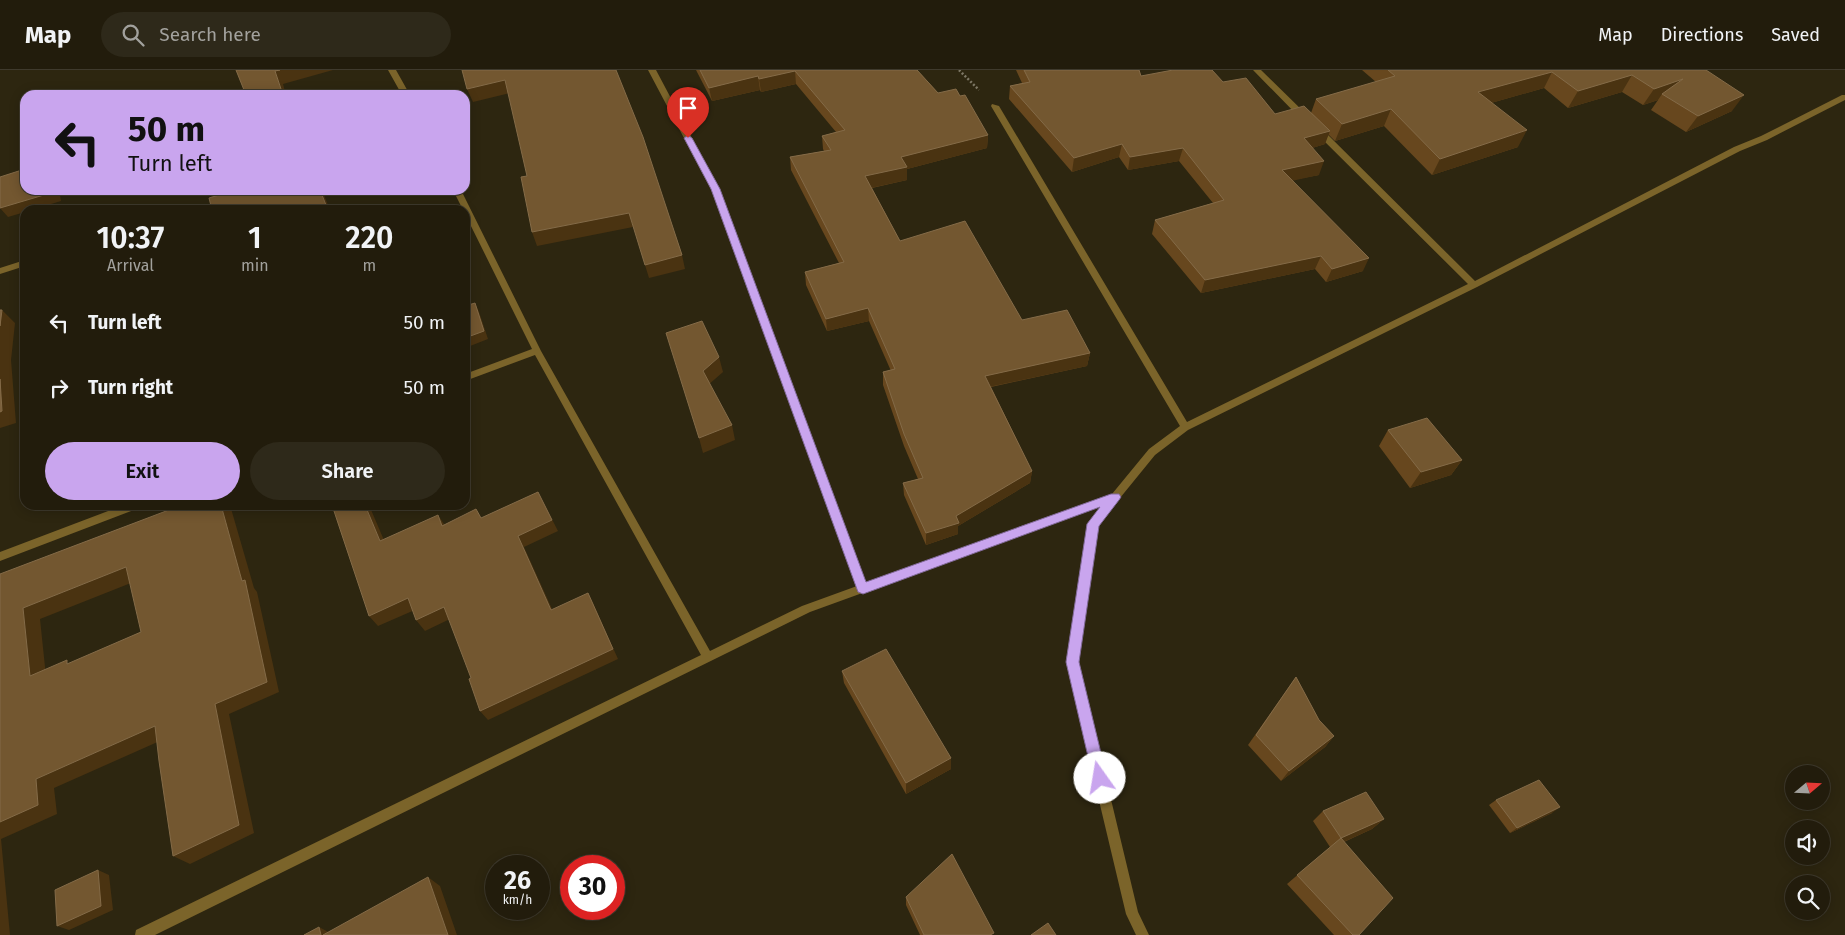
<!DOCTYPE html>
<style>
body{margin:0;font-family:"Fira Sans",sans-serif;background:#2e291a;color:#f1f3f6;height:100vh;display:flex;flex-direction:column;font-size:19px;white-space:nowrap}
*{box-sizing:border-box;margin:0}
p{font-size:16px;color:#a2a19d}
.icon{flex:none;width:28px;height:28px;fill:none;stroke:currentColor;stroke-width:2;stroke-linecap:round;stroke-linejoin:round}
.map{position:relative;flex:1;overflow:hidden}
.details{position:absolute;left:20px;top:135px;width:450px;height:305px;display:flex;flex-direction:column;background:#221c0c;border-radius:15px;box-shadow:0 2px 12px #0003,0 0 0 1px #3f3a2d}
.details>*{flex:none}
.banner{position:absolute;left:20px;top:20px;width:450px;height:105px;border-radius:15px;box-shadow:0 2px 12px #0003,0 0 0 1px #3f3a2d;background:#c9a5ee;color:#111;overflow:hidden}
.needle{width:32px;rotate:71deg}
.controls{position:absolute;left:1785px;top:695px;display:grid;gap:10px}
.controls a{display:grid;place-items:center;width:45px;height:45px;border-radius:50%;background:#221c0c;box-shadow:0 2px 12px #0003,0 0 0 1px #3f3a2d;font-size:25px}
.speed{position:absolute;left:485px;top:785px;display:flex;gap:10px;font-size:25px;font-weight:700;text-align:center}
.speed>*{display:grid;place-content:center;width:65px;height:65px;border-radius:50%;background:#221c0c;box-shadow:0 2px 12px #0003,0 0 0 1px #3f3a2d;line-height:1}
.speed small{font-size:12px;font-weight:400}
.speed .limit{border:8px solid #d22;background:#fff;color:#111}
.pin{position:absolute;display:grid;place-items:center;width:42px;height:42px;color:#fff;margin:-51px -21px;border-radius:50% 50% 50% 0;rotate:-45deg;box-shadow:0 0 5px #0007}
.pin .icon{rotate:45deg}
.me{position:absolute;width:55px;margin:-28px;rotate:347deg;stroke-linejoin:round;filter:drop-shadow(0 0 4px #0008)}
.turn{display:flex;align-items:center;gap:18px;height:105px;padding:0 25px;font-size:22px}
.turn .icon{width:65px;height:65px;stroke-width:2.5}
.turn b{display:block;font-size:35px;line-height:42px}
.eta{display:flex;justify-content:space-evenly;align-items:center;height:85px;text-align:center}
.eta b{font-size:30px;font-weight:600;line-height:35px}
.cta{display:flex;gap:10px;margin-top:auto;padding:10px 25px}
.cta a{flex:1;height:58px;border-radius:30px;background:#c9a5ee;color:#111;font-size:20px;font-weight:600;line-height:58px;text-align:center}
.cta a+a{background:#2e291a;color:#f1f3f6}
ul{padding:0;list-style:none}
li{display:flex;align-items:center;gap:15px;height:65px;padding:0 25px}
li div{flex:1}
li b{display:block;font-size:19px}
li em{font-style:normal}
header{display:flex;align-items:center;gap:30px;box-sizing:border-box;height:70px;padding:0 25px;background:#221c0c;border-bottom:1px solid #3f3a2d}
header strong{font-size:24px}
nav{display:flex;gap:28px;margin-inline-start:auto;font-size:18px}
.search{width:350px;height:45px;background:#2e291a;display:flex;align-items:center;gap:12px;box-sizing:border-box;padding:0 18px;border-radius:28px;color:#a2a19d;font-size:19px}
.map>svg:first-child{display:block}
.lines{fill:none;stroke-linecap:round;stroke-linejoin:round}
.path{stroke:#7d7765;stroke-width:2.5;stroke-dasharray:2 2;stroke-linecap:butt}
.minor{fill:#7b642a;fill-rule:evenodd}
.wall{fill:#67471e}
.shaded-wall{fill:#4a3311}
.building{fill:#735730;stroke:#846b48;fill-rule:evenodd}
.route{fill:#c9a5ee;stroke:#836b9b}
</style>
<header>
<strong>Map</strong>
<div class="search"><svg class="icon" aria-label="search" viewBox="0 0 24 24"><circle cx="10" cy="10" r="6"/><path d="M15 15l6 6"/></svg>Search here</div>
<nav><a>Map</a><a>Directions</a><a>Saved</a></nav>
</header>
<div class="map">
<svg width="1845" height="865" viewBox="0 0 1845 865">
<rect width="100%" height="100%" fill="#2d2610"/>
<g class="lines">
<path class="path" d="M 959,0 L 979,20"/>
<path class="minor" d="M 388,0 L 396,0 L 410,25 L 402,25 Z
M 648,0 L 656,0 L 719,119 L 866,513 L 1112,424 L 1149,379 L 1180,356 L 991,36 L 992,34 L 999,36 L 1187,352 L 1468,214 L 1314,61 L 1314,57 L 1320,57 L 1475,211 L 1734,77 L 1761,66 L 1842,25 L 1845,25 L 1845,30 L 1767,70 L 1740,81 L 1477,217 L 1188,360 L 1155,385 L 1098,455 L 1078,592 L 1138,842 L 1149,865 L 1136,865 L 1126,844 L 1066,592 L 1088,454 L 1102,436 L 810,542 L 155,865 L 135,865 L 136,860 L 701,585 L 535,285 L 465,311 L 465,304 L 532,279 L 465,144 L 465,140 L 463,140 L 453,120 L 461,120 L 541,281 L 710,581 L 802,536 L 857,516 L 711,119 Z
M 1253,0 L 1261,0 L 1307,45 L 1307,49 L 1301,49 Z
M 223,132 L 226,133 L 226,137 L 214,140 L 201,140 L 202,138 Z
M 25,190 L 25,196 L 0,204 L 0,198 Z
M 124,435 L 140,435 L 139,438 L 0,491 L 0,482 Z"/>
</g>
<path class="wall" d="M 696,0 L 917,0 L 938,23 L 988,65 L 987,78 L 907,99 L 907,110 L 872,118 L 900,171 L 1022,250 L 1090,283 L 1087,296 L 991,317 L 1032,401 L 1030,413 L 958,456 L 958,464 L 926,475 L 904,425 L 903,413 L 918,409 L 904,376 L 883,315 L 883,302 L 891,301 L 869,251 L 827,261 L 806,215 L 805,202 L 839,193 L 791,100 L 790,87 L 824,81 L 823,79 L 822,66 L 836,62 L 796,14 L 761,22 L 760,20 L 712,31 Z
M 1016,0 L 1139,0 L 1141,6 L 1223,12 L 1275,44 L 1311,43 L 1316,29 L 1376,12 L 1362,0 L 1706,0 L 1732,41 L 1686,62 L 1651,40 L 1658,30 L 1643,35 L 1622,22 L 1568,38 L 1544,18 L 1491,33 L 1518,77 L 1432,105 L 1384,56 L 1335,71 L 1328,64 L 1325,74 L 1312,78 L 1319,105 L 1292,110 L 1363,201 L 1326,212 L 1315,199 L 1201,223 L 1152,164 L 1155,150 L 1213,133 L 1179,91 L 1128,100 L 1119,87 L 1072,102 L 1009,29 L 1010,16 L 1022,13 Z
M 1388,360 L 1462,390 L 1451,405 L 1410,418 L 1379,376 Z
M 842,601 L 951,699 L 906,724 L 844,613 Z
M 1296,607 L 1319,650 L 1334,666 L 1325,677 L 1281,711 L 1248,675 Z
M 1496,730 L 1552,743 L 1510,763 L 1489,735 Z
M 1323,741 L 1384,749 L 1372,759 L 1344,772 L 1359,865 L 1334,865 L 1287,814 L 1330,777 L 1313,751 Z
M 906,827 L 993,865 L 920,865 L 906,835 Z"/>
<path class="shaded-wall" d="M 280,0 L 333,0 L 283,14 L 286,25 L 283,25 L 275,1 Z
M 795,1 L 796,14 L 761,22 L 759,9 Z
M 1552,2 L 1544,18 L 1470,39 L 1478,22 Z
M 1632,5 L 1622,22 L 1568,38 L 1578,21 Z
M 758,6 L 760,20 L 712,31 L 709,18 Z
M 1683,9 L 1662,24 L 1658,30 L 1643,35 L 1654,19 Z
M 505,10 L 510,23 L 473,32 L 467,19 Z
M 1744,25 L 1732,41 L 1686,62 L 1698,46 Z
M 1391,39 L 1384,56 L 1335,71 L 1342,54 Z
M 1527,60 L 1518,77 L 1432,105 L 1440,89 Z
M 1330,61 L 1325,74 L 1300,82 L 1304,68 Z
M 988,65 L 987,78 L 907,99 L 907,110 L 866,119 L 865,106 L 901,87 Z
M 1122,74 L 1119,87 L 1072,102 L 1074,88 Z
M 1183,78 L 1179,91 L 1128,100 L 1130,87 Z
M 1324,91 L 1319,105 L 1278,114 L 1282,100 Z
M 53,120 L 59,120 L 61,131 L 31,140 L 25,140 L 25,142 L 8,147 L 0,138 Z
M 207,120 L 255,120 L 215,132 Z
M 320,120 L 322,120 L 330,140 L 328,140 Z
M 629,143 L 633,157 L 537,176 L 532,162 Z
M 682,185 L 685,199 L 649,208 L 645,195 Z
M 1321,186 L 1315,199 L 1201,223 L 1205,210 Z
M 1369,188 L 1363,201 L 1326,212 L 1332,199 Z
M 475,233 L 479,242 L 488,269 L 465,278 L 465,268 Z
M 868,238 L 869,251 L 827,261 L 826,249 Z
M 2,240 L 15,253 L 11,290 L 16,353 L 0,358 L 0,256 Z
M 1090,283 L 1087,296 L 984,318 L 985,306 Z
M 719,287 L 723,302 L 707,316 L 703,301 Z
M 732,355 L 735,370 L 703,383 L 699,368 Z
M 1462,390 L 1451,405 L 1410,418 L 1421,402 Z
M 1032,401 L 1030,413 L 958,456 L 958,464 L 926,475 L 926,463 Z
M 538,422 L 558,461 L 524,477 L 557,550 L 551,540 L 518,466 Z
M 221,435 L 230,435 L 254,518 L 257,522 L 279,622 L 229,644 L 254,763 L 190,794 L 173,786 L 215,634 L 242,511 Z
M 365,435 L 369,435 L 389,482 L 380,471 Z
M 438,445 L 446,457 L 442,456 Z
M 126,497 L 141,509 L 40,549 L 47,616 L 30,606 L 23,538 Z
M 588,523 L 593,533 L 618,589 L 488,650 L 480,641 Z
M 408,528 L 417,539 L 378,556 L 369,546 Z
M 444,537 L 452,548 L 425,561 L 416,550 Z
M 155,656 L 171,666 L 54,718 L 57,744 L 1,769 L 10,865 L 0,865 L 0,752 L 36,709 Z
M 1334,666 L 1325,677 L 1281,711 L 1289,701 Z
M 951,688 L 951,699 L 906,724 L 906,713 Z
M 1560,737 L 1552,743 L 1510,763 L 1517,758 Z
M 1384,749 L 1372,759 L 1330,778 L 1341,768 Z
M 98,800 L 109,805 L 113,840 L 69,860 L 57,856 Z
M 428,807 L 440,816 L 457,865 L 448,865 Z
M 319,857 L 334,865 L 321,865 Z"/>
<path class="building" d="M 236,0 L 280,0 L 275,1 L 283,25 L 246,25 Z
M 462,0 L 616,0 L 643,67 L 682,185 L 645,195 L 629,143 L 532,162 L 521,107 L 527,106 L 505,10 L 467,19 Z
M 700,0 L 917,0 L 938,23 L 956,19 L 960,26 L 965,25 L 988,65 L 901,87 L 907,97 L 865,106 L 900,171 L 965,151 L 1022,250 L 1067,240 L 1090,283 L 985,306 L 1032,401 L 956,446 L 959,453 L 926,463 L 903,413 L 923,408 L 904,364 L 883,302 L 895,299 L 868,238 L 826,249 L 805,202 L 844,192 L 790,87 L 831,80 L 822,66 L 845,60 L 795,1 L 759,9 L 758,6 L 709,18 Z
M 1024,0 L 1139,0 L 1141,6 L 1173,0 L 1212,0 L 1223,12 L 1246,8 L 1275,44 L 1304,36 L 1330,61 L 1304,68 L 1324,91 L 1282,100 L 1369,188 L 1332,199 L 1321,186 L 1205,210 L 1155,150 L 1224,130 L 1183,78 L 1130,87 L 1122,74 L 1074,88 L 1010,16 L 1030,12 Z
M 1388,0 L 1706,0 L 1744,25 L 1698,46 L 1662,24 L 1683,9 L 1654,19 L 1632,5 L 1578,21 L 1552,2 L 1478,22 L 1527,60 L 1440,89 L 1391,39 L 1342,54 L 1316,29 L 1395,6 Z
M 25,99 L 25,120 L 53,120 L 54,122 L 0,138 L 0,107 Z
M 236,120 L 320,120 L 328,140 L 212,140 L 209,128 Z
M 475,233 L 484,261 L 465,268 L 465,236 Z
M 0,240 L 2,240 L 0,256 Z
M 702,251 L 719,287 L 703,301 L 732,355 L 699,368 L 666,263 Z
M 0,309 L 2,341 L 0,342 Z
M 1427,348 L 1462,390 L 1421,402 L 1388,360 Z
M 538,422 L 552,450 L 518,466 L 551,540 L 588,523 L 613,579 L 480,641 L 469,609 L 471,608 L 444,537 L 416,550 L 408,528 L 369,546 L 332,435 L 365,435 L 380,471 L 438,445 L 442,456 L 476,439 L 481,448 Z
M 182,435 L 221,435 L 242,511 L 245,510 L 267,612 L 215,634 L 239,755 L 173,786 L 159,691 L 155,656 L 36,709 L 38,735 L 0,752 L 0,504 ZM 126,497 L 141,562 L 67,594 L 67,590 L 30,606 L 23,538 Z
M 886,579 L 951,688 L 906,713 L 842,601 Z
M 1296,607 L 1319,650 L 1334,666 L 1289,701 L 1256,665 Z
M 1539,710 L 1560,737 L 1517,758 L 1496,730 Z
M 1366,722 L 1384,749 L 1341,768 L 1323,741 Z
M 1341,768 L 1393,828 L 1359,865 L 1353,865 L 1297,805 Z
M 952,784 L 994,863 L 990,865 L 924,865 L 906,827 Z
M 98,800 L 101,836 L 57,856 L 55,820 Z
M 428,807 L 448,865 L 323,865 Z
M 1048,853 L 1056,865 L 1031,865 Z
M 319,857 L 321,865 L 304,865 Z"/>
<path class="route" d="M 688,65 L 692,68 L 720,119 L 866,512 L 1111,424 L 1119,424 L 1121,427 L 1119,430 L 1099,456 L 1079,592 L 1107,708 L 1105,713 L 1100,715 L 1095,713 L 1093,708 L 1066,592 L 1087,454 L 1100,437 L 863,524 L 858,522 L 711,119 L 684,68 Z"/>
</svg>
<div class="controls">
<a><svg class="needle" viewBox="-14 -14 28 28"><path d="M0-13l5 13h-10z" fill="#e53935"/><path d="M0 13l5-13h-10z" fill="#a2a19d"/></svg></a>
<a><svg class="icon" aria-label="sound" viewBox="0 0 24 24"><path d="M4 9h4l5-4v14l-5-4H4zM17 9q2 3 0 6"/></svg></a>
<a><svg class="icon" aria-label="search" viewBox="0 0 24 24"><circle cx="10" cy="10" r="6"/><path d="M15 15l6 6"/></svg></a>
</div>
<div class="speed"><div>26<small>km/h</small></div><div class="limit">30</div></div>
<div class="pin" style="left:688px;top:68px;background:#d93025"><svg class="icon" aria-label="arrive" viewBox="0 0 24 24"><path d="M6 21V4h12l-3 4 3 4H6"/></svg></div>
<svg class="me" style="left:1100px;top:708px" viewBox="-20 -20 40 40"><circle r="19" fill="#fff"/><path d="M0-13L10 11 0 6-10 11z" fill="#c9a5ee"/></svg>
<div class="banner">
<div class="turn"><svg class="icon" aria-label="left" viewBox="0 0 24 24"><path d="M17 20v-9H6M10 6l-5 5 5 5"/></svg><div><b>50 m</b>Turn left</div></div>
</div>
<section class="details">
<div class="eta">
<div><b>10:37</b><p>Arrival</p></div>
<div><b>1</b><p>min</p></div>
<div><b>220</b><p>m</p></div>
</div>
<ul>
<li><svg class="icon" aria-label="left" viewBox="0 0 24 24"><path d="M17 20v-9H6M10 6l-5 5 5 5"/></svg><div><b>Turn left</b></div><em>50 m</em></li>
<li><svg class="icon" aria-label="right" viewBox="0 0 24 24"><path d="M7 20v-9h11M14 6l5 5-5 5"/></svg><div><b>Turn right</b></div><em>50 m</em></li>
</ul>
<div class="cta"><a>Exit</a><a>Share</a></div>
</section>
</div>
